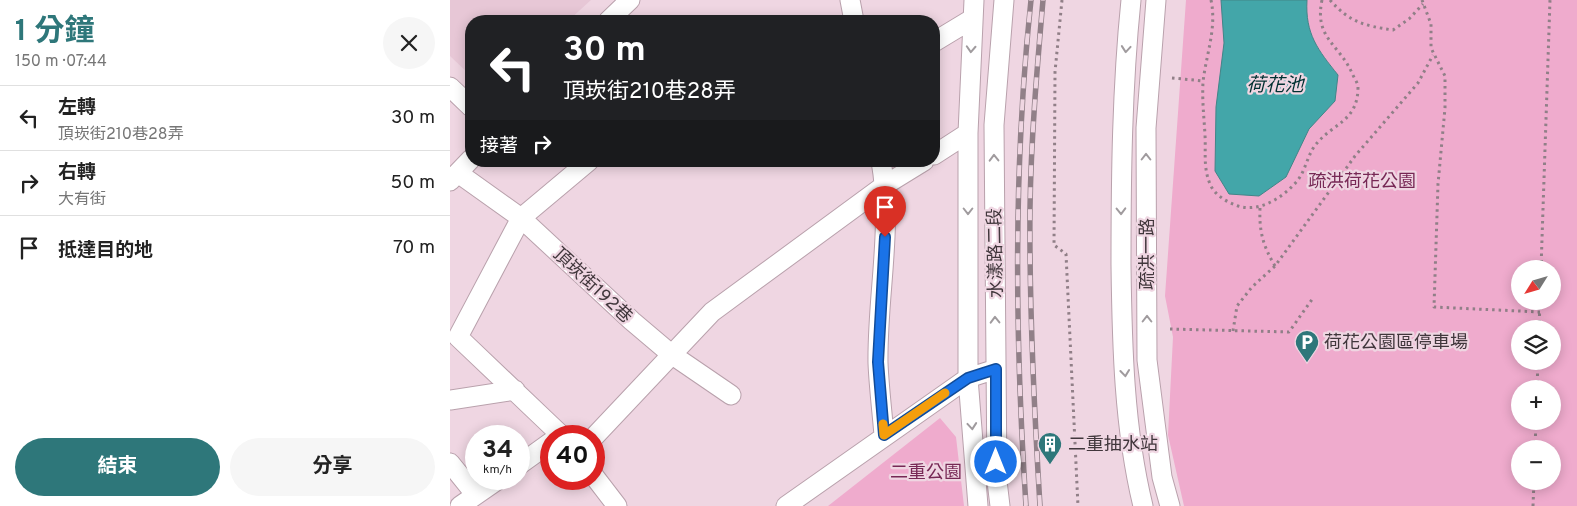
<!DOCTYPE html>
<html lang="zh-TW">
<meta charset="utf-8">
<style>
body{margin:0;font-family:Overpass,"Noto Sans TC",sans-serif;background:#f6f6f6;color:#222;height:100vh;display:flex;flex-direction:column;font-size:19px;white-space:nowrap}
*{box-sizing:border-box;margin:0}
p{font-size:16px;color:#767676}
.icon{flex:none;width:28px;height:28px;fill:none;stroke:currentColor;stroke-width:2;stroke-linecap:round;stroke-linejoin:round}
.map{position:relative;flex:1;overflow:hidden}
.side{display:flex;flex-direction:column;background:#fff;width:450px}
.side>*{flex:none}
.guide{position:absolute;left:15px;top:15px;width:475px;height:152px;border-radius:20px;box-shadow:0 2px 12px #0003;background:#202124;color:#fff;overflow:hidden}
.needle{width:32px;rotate:233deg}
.tools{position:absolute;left:1061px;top:260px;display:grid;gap:10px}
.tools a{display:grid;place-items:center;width:50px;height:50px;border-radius:50%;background:#fff;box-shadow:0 2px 12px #0003;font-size:25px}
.speed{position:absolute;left:15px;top:425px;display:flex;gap:10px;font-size:25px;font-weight:700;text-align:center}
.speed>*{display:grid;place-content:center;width:65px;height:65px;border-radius:50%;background:#fff;box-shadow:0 2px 12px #0003;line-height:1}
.speed small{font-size:12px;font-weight:400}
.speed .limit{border:8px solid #d22;background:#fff;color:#111}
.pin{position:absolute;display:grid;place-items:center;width:42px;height:42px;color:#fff;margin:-51px -21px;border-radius:50% 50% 50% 0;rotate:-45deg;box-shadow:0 0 5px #0007}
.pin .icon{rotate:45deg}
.me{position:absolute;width:55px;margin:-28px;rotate:0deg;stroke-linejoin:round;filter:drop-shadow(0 0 4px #0008)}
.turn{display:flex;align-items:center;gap:18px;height:105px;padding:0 15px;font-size:22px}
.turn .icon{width:65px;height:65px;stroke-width:2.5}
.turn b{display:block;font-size:35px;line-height:42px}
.then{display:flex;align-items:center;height:48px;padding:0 15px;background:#0003;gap:10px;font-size:19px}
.round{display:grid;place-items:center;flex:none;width:52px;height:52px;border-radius:26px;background:#f6f6f6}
.head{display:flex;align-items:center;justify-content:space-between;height:85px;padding:0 15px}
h1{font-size:30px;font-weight:700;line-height:38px;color:#2e777a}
.button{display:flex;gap:10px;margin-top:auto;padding:10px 15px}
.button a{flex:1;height:58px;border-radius:30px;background:#2e777a;color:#fff;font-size:20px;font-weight:700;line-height:58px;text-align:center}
.button a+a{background:#f6f6f6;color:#222}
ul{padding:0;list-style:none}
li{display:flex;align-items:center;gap:15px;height:65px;padding:0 15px;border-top:1px solid #e0e0e0}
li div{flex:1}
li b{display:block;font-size:19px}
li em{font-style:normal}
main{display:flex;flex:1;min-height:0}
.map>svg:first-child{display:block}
.built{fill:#e7c7d6}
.green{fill:#efabcd;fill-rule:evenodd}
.water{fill:#43a6a9;stroke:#428588}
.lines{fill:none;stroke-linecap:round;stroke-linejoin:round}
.minor-casing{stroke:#b9a1ac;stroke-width:21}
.path{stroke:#907f87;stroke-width:3;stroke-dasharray:2.5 4;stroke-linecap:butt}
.minor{stroke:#fff;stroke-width:19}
.rail-casing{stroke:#918088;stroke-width:5.5}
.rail{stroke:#efd6e2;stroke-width:4;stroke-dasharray:11;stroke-linecap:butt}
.oneway{stroke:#a09b9e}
.route-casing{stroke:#114b97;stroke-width:12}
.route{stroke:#1a73e8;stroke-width:9}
.slow{stroke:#f59e0b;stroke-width:9}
.labels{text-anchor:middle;stroke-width:4.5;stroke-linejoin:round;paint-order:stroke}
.park-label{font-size:18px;fill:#772855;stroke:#efd6e2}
.street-label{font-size:18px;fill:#41373c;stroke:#efd6e2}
.poi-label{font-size:18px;fill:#41373c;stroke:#efd6e2;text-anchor:start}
.water-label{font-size:19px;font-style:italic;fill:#003031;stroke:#efd6e2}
</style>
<main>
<section class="side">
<div class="head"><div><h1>1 分鐘</h1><p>150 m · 07:44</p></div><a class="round"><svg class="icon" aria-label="close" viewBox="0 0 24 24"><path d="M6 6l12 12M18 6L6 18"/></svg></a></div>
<ul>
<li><svg class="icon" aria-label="left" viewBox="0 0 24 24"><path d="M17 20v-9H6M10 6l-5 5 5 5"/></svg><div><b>左轉</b><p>頂崁街210巷28弄</p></div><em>30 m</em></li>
<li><svg class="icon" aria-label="right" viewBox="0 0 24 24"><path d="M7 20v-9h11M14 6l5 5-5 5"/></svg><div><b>右轉</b><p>大有街</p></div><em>50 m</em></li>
<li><svg class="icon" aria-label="arrive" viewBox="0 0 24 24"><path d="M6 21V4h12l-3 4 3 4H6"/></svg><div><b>抵達目的地</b></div><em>70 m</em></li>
</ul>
<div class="button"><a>結束</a><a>分享</a></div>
</section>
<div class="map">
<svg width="1127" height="506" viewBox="0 0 1127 506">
<rect width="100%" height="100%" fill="#efd6e2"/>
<path class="built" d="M 0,0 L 141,0 L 118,21 L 21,21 L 21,76 L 0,56 Z"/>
<path class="green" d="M 736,0 L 1127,0 L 1127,506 L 734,506 L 718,435 L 723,337 L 715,296 ZM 1070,269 L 1102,269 L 1102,301 L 1070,301 ZM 1070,329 L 1102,329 L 1102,361 L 1070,361 ZM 1070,389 L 1102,389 L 1102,421 L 1070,421 ZM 1070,449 L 1102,449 L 1102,481 L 1070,481 Z
M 490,418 L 506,437 L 514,506 L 378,506 Z"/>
<path class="water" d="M 771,0 L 857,0 C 855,34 868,50 888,75 L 885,101 L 859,129 L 836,177 L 809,196 L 779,194 L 765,171 L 766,107 L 774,43 Z"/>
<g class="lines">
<g class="minor-casing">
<path id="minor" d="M 400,0 L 404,21
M 524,0 L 518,133 L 518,378 L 528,506
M 681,0 C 672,88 671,176 671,265 C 672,345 674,428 693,506
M 706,0 L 696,128 L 697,360 L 712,477 L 720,506
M 158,21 L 180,0
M 484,42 L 522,19
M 0,87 L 21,107
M 484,155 L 518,133
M 431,161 C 443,228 427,295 428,363 C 429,387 432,411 434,435
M 8,173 L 71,218 L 182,321 L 221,354 L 281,395
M 0,181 L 21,159
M 0,400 L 65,390
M 112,436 L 8,337 L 71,218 L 139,161
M 144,437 L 262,312 L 435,185 L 474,161
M 0,463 L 21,489
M 69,465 L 101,442
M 144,476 L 167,506
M 10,506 L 49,479
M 336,506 L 518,378 L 546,369
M 550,506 L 547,481 L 544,125 L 554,0"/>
</g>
<path class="path" d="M 612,0 L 605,72 L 604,245 L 616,254 L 628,506
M 761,0 C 767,28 756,55 753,82 C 752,101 754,117 755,135 C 756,152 753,167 760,184 C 764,194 775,201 785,205 C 808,214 833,198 848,180 C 856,169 858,153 867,143 C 884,123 908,121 908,87 C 908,83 904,78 902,73 C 889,44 864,38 872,0
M 880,0 C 899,22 915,26 943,30 L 959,19 L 973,4
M 972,0 L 981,24 L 981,48 L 995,76 L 995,108 L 988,184 L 984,307 L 1090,312
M 722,78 L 754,81
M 810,208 C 809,231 813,246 825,266
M 1091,269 L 1100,0
M 720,329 L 839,332 L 863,298
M 1089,329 L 1090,301
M 783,331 L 787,306 L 802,287 L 825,266 L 905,156 L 968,83 L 983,55
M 1087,389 L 1088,361
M 1085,449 L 1086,421
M 1083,506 L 1084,481"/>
<use href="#minor" class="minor"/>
<g class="rail-casing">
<path id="rail" d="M 576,506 C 565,337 563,169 581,0
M 590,506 C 584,407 579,307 580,208 C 581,138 587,69 593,0"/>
</g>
<use href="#rail" class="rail"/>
</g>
<defs><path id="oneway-chevron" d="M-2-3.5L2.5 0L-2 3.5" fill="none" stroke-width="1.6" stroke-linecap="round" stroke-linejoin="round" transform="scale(1.25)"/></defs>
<g class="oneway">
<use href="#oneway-chevron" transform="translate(521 49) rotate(93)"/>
<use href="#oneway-chevron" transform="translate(676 49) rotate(95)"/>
<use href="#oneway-chevron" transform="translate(696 157) rotate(-90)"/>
<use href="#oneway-chevron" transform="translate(544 158) rotate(-91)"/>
<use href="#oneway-chevron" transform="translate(518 211) rotate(90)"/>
<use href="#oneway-chevron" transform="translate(671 211) rotate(89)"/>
<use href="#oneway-chevron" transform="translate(697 319) rotate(-90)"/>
<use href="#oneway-chevron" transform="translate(545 320) rotate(-91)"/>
<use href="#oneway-chevron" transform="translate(675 373) rotate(84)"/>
<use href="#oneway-chevron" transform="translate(522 426) rotate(85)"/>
</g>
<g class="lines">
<g class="route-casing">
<path id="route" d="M 435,237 L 428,362 L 434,435 L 518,378 L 546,369 L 546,462"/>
</g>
<use href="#route" class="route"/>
<path class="slow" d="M 433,424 L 434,435 L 495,393"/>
</g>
<defs>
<g id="parking-pin" transform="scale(1.25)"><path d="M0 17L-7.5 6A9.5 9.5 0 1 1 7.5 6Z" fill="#2e777a" stroke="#efd6e2"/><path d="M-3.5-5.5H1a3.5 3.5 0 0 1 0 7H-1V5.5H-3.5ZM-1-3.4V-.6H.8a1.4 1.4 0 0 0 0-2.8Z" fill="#fff"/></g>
<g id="building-pin" transform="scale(1.25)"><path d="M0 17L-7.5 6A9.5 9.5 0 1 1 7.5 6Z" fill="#2e777a" stroke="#efd6e2"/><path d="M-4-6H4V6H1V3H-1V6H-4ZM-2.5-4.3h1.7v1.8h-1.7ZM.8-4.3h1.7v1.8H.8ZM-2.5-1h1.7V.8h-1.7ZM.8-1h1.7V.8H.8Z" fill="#fff"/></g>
</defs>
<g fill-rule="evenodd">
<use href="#parking-pin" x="857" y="342"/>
<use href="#building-pin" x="600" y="444"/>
</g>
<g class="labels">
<g class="park-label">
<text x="912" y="187">疏洪荷花公園</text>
<text x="476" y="478">二重公園</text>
</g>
<g class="street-label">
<text transform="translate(545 253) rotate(-91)" y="6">水漾路二段</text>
<text transform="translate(697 254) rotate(-90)" y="6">疏洪一路</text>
<text transform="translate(143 285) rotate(43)" y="6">頂崁街192巷</text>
</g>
<g class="poi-label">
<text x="874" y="348">荷花公園區停車場</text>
<text x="618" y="450">二重抽水站</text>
</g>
<g class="water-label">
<text x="825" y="91">荷花池</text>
</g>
</g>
</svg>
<div class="tools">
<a><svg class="needle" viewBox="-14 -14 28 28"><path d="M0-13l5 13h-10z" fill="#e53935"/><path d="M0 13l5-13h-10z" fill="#767676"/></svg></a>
<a><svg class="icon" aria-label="layers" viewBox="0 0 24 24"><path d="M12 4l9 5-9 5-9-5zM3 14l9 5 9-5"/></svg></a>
<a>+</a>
<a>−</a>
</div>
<div class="speed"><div>34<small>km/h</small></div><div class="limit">40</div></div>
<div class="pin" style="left:435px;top:237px;background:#d93025"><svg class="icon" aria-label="arrive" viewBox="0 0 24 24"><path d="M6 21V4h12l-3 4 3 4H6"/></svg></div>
<svg class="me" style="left:546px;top:462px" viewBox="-20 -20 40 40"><circle r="17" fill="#1a73e8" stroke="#fff" stroke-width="3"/><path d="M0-11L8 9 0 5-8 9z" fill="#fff"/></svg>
<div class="guide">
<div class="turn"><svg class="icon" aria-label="left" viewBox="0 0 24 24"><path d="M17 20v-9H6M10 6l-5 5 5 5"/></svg><div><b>30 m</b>頂崁街210巷28弄</div></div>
<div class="then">接著<svg class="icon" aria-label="right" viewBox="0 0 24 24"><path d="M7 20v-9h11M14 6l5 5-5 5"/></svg></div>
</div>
</div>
</main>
